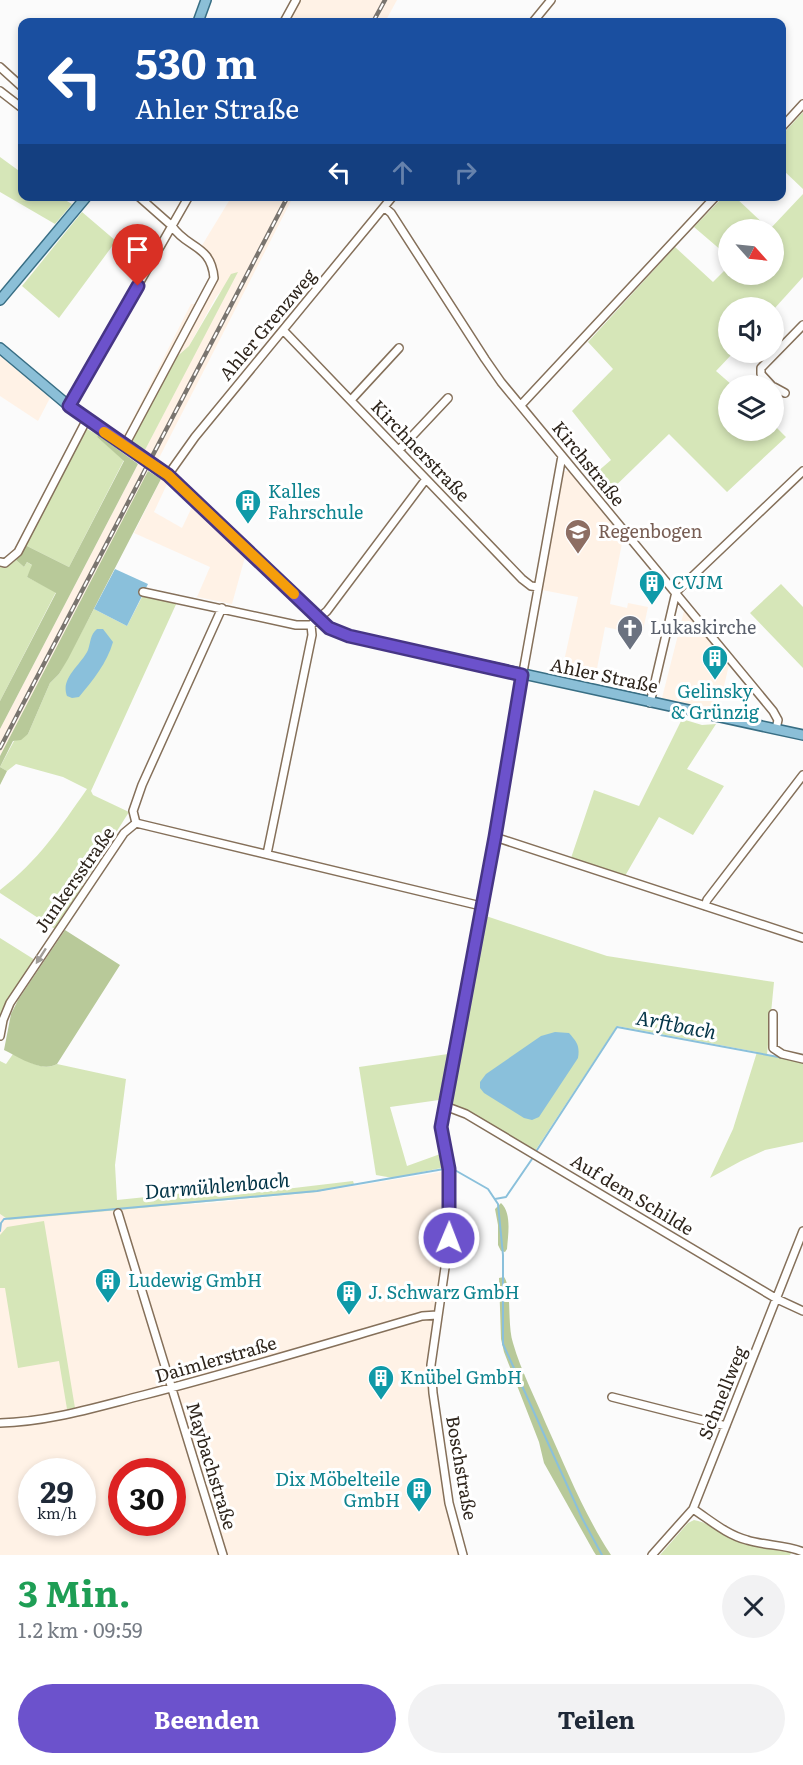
<!DOCTYPE html>
<html lang="de">
<meta charset="utf-8">
<style>
body{margin:0;font-family:Literata,serif;background:#f2f2f3;color:#1f2937;height:100vh;display:flex;flex-direction:column;font-size:22px;white-space:nowrap}
*{box-sizing:border-box;margin:0}
p{font-size:20px;color:#747a83}
.icon{flex:none;width:33px;height:33px;fill:none;stroke:currentColor;stroke-width:2;stroke-linecap:round;stroke-linejoin:round}
.map{position:relative;height:1555px;overflow:hidden}
.side{display:flex;flex-direction:column;background:#fff;flex:1}
.side>*{flex:none}
.guide{position:absolute;left:18px;top:18px;width:768px;height:183px;border-radius:12px;box-shadow:0 3px 9px #0003;background:#1a4fa0;color:#fff;overflow:hidden}
.needle{width:39px;rotate:117deg}
.fabs{position:absolute;left:718px;top:219px;display:grid;gap:12px}
.fabs a{display:grid;place-items:center;width:66px;height:66px;border-radius:50%;background:#fff;box-shadow:0 3px 9px #0003;font-size:30px}
.speed{position:absolute;left:18px;top:1458px;display:flex;gap:12px;font-size:30px;font-weight:700;text-align:center}
.speed>*{display:grid;place-content:center;width:78px;height:78px;border-radius:50%;background:#fff;box-shadow:0 3px 9px #0003;line-height:1}
.speed small{font-size:15px;font-weight:400}
.speed .limit{border:9px solid #d22;background:#fff;color:#111}
.pin{position:absolute;display:grid;place-items:center;width:51px;height:51px;color:#fff;margin:-62px -26px;border-radius:50% 50% 50% 0;rotate:-45deg;box-shadow:0 0 6px #0007}
.pin .icon{rotate:45deg}
.me{position:absolute;width:66px;margin:-33px;rotate:1deg;stroke-linejoin:round;filter:drop-shadow(0 0 4px #0008)}
.turn{display:flex;align-items:center;gap:21px;height:126px;padding:0 18px;font-size:27px}
.turn .icon{width:78px;height:78px;stroke-width:2.5}
.turn b{display:block;font-size:42px;line-height:51px}
.lanes{display:flex;align-items:center;height:57px;padding:0 18px;background:#0003;justify-content:center;gap:30px;direction:ltr}
.lanes .off{opacity:.35}
.round{display:grid;place-items:center;flex:none;width:63px;height:63px;border-radius:32px;background:#f2f2f3}
.summary{display:flex;align-items:center;justify-content:space-between;height:102px;padding:0 18px}
h1{font-size:36px;font-weight:700;line-height:45px;color:#1e9e55}
.cta{display:flex;gap:12px;margin-top:auto;padding:12px 18px}
.cta a{flex:1;height:69px;border-radius:36px;background:#6c52cc;color:#fff;font-size:24px;font-weight:700;line-height:69px;text-align:center}
.cta a+a{background:#f2f2f3;color:#1f2937}
.map>svg:first-child{display:block}
.built{fill:#fff2e6;fill-rule:evenodd}
.green{fill:#d6e6b8}
.forest{fill:#b8c999}
.water{fill:#8ac0db}
.lines{fill:none;stroke-linecap:round;stroke-linejoin:round}
.stream{stroke:#8ac0db;stroke-width:2}
.minor-casing{stroke:#85705a;stroke-width:10}
.major-casing{stroke:#386e84;stroke-width:12}
.minor{stroke:#fff;stroke-width:7}
.major{stroke:#8bbfd7;stroke-width:9}
.rail-casing{stroke:#7a756f;stroke-width:4.5}
.rail{stroke:#fff;stroke-width:2;stroke-dasharray:7;stroke-linecap:butt}
.oneway{fill:#a19d99}
.route-casing{stroke:#463585;stroke-width:15}
.route{stroke:#6c52cc;stroke-width:10}
.slow{stroke:#f59e0b;stroke-width:10}
.labels{text-anchor:middle;stroke-width:6;stroke-linejoin:round;paint-order:stroke}
.street-label{font-size:18px;fill:#2e251c;stroke:#fff}
.culture-label{font-size:18px;fill:#0d838f;stroke:#fff;text-anchor:start}
.education-label{font-size:18px;fill:#785e54;stroke:#fff;text-anchor:start}
.worship-label{font-size:18px;fill:#5b616d;stroke:#fff;text-anchor:start}
.water-label{font-size:20px;font-style:italic;fill:#033447;stroke:#fff}
</style>
<div class="map">
<svg width="803" height="1555" viewBox="0 0 803 1555">
<rect width="100%" height="100%" fill="#fbfbfb"/>
<path class="built" d="M 300,0 L 397,0 L 385,22 L 289,22 Z
M 232,196 L 293,197 L 158,460 L 145,450 L 237,272 L 216,297 L 189,346 L 173,360 L 134,435 L 132,443 L 121,435 L 126,432 L 191,304 L 196,304 L 210,277 L 210,268 L 206,258 L 198,252 Z
M 0,355 L 50,398 L 38,421 L 0,396 Z
M 138,464 L 148,471 L 0,756 L 0,729 Z
M 564,471 L 569,471 L 623,538 L 610,604 L 627,608 L 628,603 L 648,607 L 642,635 L 605,627 L 594,684 L 561,675 L 578,597 L 542,590 Z
M 161,479 L 167,484 L 154,512 L 182,528 L 192,507 L 245,557 L 232,604 L 197,597 L 210,567 L 134,533 Z
M 684,611 L 729,665 L 718,711 L 662,698 Z
M 447,1171 L 449,1226 L 431,1366 L 448,1503 L 463,1555 L 0,1555 L 0,1214 L 9,1220 L 132,1208 L 210,1203 L 317,1192 ZM 32,1472 L 82,1472 L 82,1522 L 32,1522 ZM 122,1472 L 172,1472 L 172,1522 L 122,1522 Z"/>
<path class="green" d="M 803,112 L 803,189 L 782,169 L 782,135 Z
M 0,157 L 22,173 L 22,196 L 60,197 L 72,204 L 55,224 L 0,192 Z
M 803,194 L 803,277 L 774,309 L 729,308 L 729,352 L 733,353 L 716,371 L 732,385 L 729,386 L 729,430 L 774,430 L 774,425 L 786,437 L 727,492 L 669,434 L 604,497 L 589,479 L 611,460 L 572,411 L 613,369 L 588,342 L 675,247 L 713,282 L 729,266 L 729,274 L 774,274 L 774,230 L 770,229 Z
M 734,196 L 769,229 L 729,230 L 729,257 L 694,227 L 723,197 Z
M 82,212 L 116,241 L 59,318 L 22,286 Z
M 238,272 L 145,450 L 132,443 L 134,435 L 173,360 L 189,346 L 231,274 Z
M 85,428 L 98,435 L 97,437 L 124,460 L 69,567 L 25,545 Z
M 16,560 L 24,567 L 27,562 L 33,566 L 27,577 L 56,592 L 0,701 L 0,567 L 6,568 Z
M 781,584 L 803,607 L 803,668 L 750,613 Z
M 144,593 L 178,600 L 91,791 L 93,795 L 129,812 L 55,929 L 0,893 L 0,890 C 39,860 59,829 87,789 L 63,777 L 16,764 L 7,771 L 0,767 L 14,741 L 28,734 L 50,683 L 59,674 L 94,609 L 127,626 Z
M 682,719 L 702,725 L 716,724 L 687,769 L 724,786 L 693,835 L 659,817 L 625,876 L 571,858 L 594,790 L 639,806 Z
M 480,914 L 607,956 L 774,982 L 767,1055 L 803,1063 L 803,1142 L 765,1150 L 741,1161 L 710,1178 L 733,1129 L 757,1052 L 617,1026 L 535,1151 L 452,1104 L 450,1099 Z
M 0,938 L 35,960 L 0,1017 Z
M 13,1054 C 26,1060 43,1072 57,1064 L 126,1079 L 115,1165 L 117,1200 L 205,1191 L 219,1197 L 353,1181 L 354,1184 L 317,1192 L 9,1220 L 0,1214 L 0,1061 L 6,1064 Z
M 448,1054 L 439,1100 L 390,1107 L 407,1166 L 443,1153 L 446,1167 L 393,1178 L 376,1175 L 359,1067 Z
M 44,1221 L 75,1408 L 67,1409 L 59,1361 L 18,1368 L 5,1288 L 0,1288 L 0,1235 L 7,1227 Z
M 694,1520 C 708,1522 719,1533 732,1538 C 751,1546 772,1547 793,1550 L 790,1555 L 660,1555 L 688,1523 Z"/>
<path class="forest" d="M 98,435 L 138,464 L 0,729 L 0,701 L 56,593 L 27,577 L 32,565 L 27,562 L 24,567 L 16,560 L 25,545 L 69,567 L 124,461 L 97,437 Z
M 148,471 L 161,479 L 68,659 L 59,674 L 50,683 L 28,734 L 21,740 L 13,741 L 0,767 L 7,771 L 0,785 L 0,756 Z
M 65,930 L 120,965 L 57,1064 C 41,1073 19,1057 4,1050 L 11,1014 L 18,1000 Z
M 501,1203 C 512,1213 508,1235 507,1249 L 505,1252 L 501,1251 L 498,1245 L 498,1225 L 495,1209 Z
M 504,1277 C 512,1287 507,1325 513,1343 C 521,1371 535,1397 546,1424 C 566,1468 584,1514 611,1555 L 596,1555 L 594,1552 L 544,1463 L 539,1442 L 504,1352 L 501,1339 L 499,1278 Z"/>
<path class="water" d="M 115,569 L 148,584 L 127,626 L 94,609 Z
M 97,629 L 103,629 L 113,642 C 107,663 93,680 79,697 L 72,698 L 67,696 C 60,678 81,665 88,650 C 91,641 90,635 97,629 Z
M 555,1032 L 569,1033 C 577,1042 580,1046 578,1058 L 539,1117 L 532,1120 L 524,1118 L 484,1093 L 480,1088 L 480,1082 L 486,1074 L 541,1036 Z"/>
<g class="lines">
<path class="stream" d="M 537,1150 L 617,1027 L 789,1059
M 453,1169 L 488,1189 L 498,1204 L 503,1255 L 503,1344 L 582,1518 L 602,1555
M 495,1199 L 506,1197 L 508,1194 L 532,1159
M 0,1231 L 1,1223 L 4,1219 L 317,1191 L 444,1169"/>
<g class="minor-casing">
<path id="minor" d="M 284,22 L 296,0
M 533,22 L 551,0
M 0,67 L 22,87
M 0,91 L 22,108
M 782,127 L 803,104
M 384,207 L 391,213 L 485,359 L 501,382 L 773,711 L 778,720 L 776,729
M 283,330 L 522,579 L 531,586 L 538,587
M 772,386 L 761,374 L 761,368 L 803,325
M 774,387 L 785,393
M 351,400 L 399,348
M 521,405 L 716,196
M 69,406 L 189,196
M 125,445 L 214,278 C 211,244 187,249 172,226 L 138,196
M 399,450 L 448,398
M 168,475 L 195,437 L 393,196
M 0,562 L 5,563 L 18,552 L 87,419
M 143,592 L 296,625 L 311,625 L 327,611 L 426,479
M 676,592 L 803,471
M 650,703 L 676,592
M 136,823 L 481,906
M 136,823 L 133,811 L 142,785 L 222,608
M 495,837 L 803,938
M 267,854 L 312,635 L 311,625
M 705,906 L 707,900 L 803,775
M 773,1014 L 773,1048 L 782,1054 L 803,1059
M 0,1036 L 3,1020 L 10,1003 L 124,833 L 136,823
M 445,1106 L 466,1114 L 777,1299 L 803,1311
M 118,1213 L 223,1555
M 612,1397 L 726,1426
M 0,1423 C 49,1422 96,1407 144,1395 C 237,1371 329,1343 422,1316 L 437,1315
M 693,1509 C 710,1520 727,1535 747,1540 C 765,1546 785,1544 803,1552
M 463,1555 L 449,1503 L 433,1393 L 431,1365 L 451,1226 L 449,1169 L 441,1127 L 562,456
M 652,1555 L 693,1509 L 803,1231"/>
</g>
<g class="major-casing">
<path id="major" d="M 198,22 L 206,0
M 0,300 L 87,196
M 0,348 L 69,406 L 168,475 L 329,628 L 349,636 L 803,735"/>
</g>
<use href="#minor" class="minor"/>
<use href="#major" class="major"/>
<g class="rail-casing">
<path id="rail" d="M 373,22 L 385,0
M 0,748 L 288,196"/>
</g>
<use href="#rail" class="rail"/>
</g>
<defs><path id="oneway-solid" d="M-6-.8H1V-3.2L6.5 0L1 3.2V.8H-6Z" transform="scale(1.5)"/></defs>
<use class="oneway" href="#oneway-solid" transform="translate(41 956) rotate(123)"/>
<g class="lines">
<g class="route-casing">
<path id="route" d="M 138,286 L 69,406 L 168,475 L 329,628 L 349,636 L 522,675 L 495,837 L 441,1127 L 449,1169 L 449,1238"/>
</g>
<use href="#route" class="route"/>
<path class="slow" d="M 104,432 L 168,475 L 294,594"/>
</g>
<defs>
<g id="building-pin" transform="scale(1.35)"><path d="M0 17L-7.5 6A9.5 9.5 0 1 1 7.5 6Z" fill="#0f9aa8" stroke="#fff"/><path d="M-4-6H4V6H1V3H-1V6H-4ZM-2.5-4.3h1.7v1.8h-1.7ZM.8-4.3h1.7v1.8H.8ZM-2.5-1h1.7V.8h-1.7ZM.8-1h1.7V.8H.8Z" fill="#fff"/></g>
<g id="school-pin" transform="scale(1.35)"><path d="M0 17L-7.5 6A9.5 9.5 0 1 1 7.5 6Z" fill="#8d6e63" stroke="#fff"/><path d="M0-5L7-2L0 1L-7-2ZM-4 1L0 2.5L4 1V4Q0 6-4 4Z" fill="#fff"/></g>
<g id="church-pin" transform="scale(1.35)"><path d="M0 17L-7.5 6A9.5 9.5 0 1 1 7.5 6Z" fill="#6b7280" stroke="#fff"/><path d="M-1.2-6h2.4v3.5h3.3v2.4h-3.3V6h-2.4V-.1h-3.3v-2.4h3.3Z" fill="#fff"/></g>
</defs>
<g fill-rule="evenodd">
<use href="#building-pin" x="248" y="502"/>
<use href="#school-pin" x="578" y="532"/>
<use href="#building-pin" x="652" y="583"/>
<use href="#church-pin" x="630" y="628"/>
<use href="#building-pin" x="715" y="658"/>
<use href="#building-pin" x="108" y="1281"/>
<use href="#building-pin" x="349" y="1293"/>
<use href="#building-pin" x="381" y="1378"/>
<use href="#building-pin" x="419" y="1490"/>
</g>
<g class="labels">
<g class="street-label">
<text transform="translate(268 325) rotate(-50)" y="6">Ahler Grenzweg</text>
<text transform="translate(420 451) rotate(46)" y="6">Kirchnerstraße</text>
<text transform="translate(588 464) rotate(51)" y="6">Kirchstraße</text>
<text transform="translate(604 676) rotate(12)" y="6">Ahler Straße</text>
<text transform="translate(75 880) rotate(-55)" y="6">Junkersstraße</text>
<text transform="translate(632 1195) rotate(31)" y="6">Auf dem Schilde</text>
<text transform="translate(216 1360) rotate(-16)" y="6">Daimlerstraße</text>
<text transform="translate(723 1393) rotate(-68)" y="6">Schnellweg</text>
<text transform="translate(211 1466) rotate(73)" y="6">Maybachstraße</text>
<text transform="translate(461 1468) rotate(80)" y="6">Boschstraße</text>
</g>
<g class="culture-label">
<text x="268" y="498">Kalles<tspan x="268" dy="21">Fahrschule</tspan></text>
<text x="672" y="589">CVJM</text>
<text x="715" y="698" text-anchor="middle">Gelinsky<tspan x="715" dy="21">&amp; Grünzig</tspan></text>
<text x="128" y="1287">Ludewig GmbH</text>
<text x="368" y="1299">J. Schwarz GmbH</text>
<text x="400" y="1384">Knübel GmbH</text>
<text x="400" y="1486" text-anchor="end">Dix Möbelteile<tspan x="400" dy="21">GmbH</tspan></text>
</g>
<g class="education-label">
<text x="598" y="538">Regenbogen</text>
</g>
<g class="worship-label">
<text x="650" y="634">Lukaskirche</text>
</g>
<g class="water-label">
<text transform="translate(676 1025) rotate(11)" y="7">Arftbach</text>
<text transform="translate(217 1186) rotate(-5)" y="7">Darmühlenbach</text>
</g>
</g>
</svg>
<div class="fabs">
<a><svg class="needle" viewBox="-14 -14 28 28"><path d="M0-13l5 13h-10z" fill="#e53935"/><path d="M0 13l5-13h-10z" fill="#747a83"/></svg></a>
<a><svg class="icon" aria-label="sound" viewBox="0 0 24 24"><path d="M4 9h4l5-4v14l-5-4H4zM17 9q2 3 0 6"/></svg></a>
<a><svg class="icon" aria-label="layers" viewBox="0 0 24 24"><path d="M12 4l9 5-9 5-9-5zM3 14l9 5 9-5"/></svg></a>
</div>
<div class="speed"><div>29<small>km/h</small></div><div class="limit">30</div></div>
<div class="pin" style="left:138px;top:286px;background:#d93025"><svg class="icon" aria-label="arrive" viewBox="0 0 24 24"><path d="M6 21V4h12l-3 4 3 4H6"/></svg></div>
<svg class="me" style="left:449px;top:1238px" viewBox="-20 -20 40 40"><circle r="17" fill="#6c52cc" stroke="#fff" stroke-width="3"/><path d="M0-11L8 9 0 5-8 9z" fill="#fff"/></svg>
<div class="guide">
<div class="turn"><svg class="icon" aria-label="left" viewBox="0 0 24 24"><path d="M17 20v-9H6M10 6l-5 5 5 5"/></svg><div><b>530 m</b>Ahler Straße</div></div>
<div class="lanes"><svg class="icon" aria-label="left" viewBox="0 0 24 24"><path d="M17 20v-9H6M10 6l-5 5 5 5"/></svg><svg class="icon off" aria-label="ahead" viewBox="0 0 24 24"><path d="M12 20V5M6 11l6-6 6 6"/></svg><svg class="icon off" aria-label="right" viewBox="0 0 24 24"><path d="M7 20v-9h11M14 6l5 5-5 5"/></svg></div>
</div>
</div>
<section class="side">
<div class="summary"><div><h1>3 Min.</h1><p>1.2 km · 09:59</p></div><a class="round"><svg class="icon" aria-label="close" viewBox="0 0 24 24"><path d="M6 6l12 12M18 6L6 18"/></svg></a></div>
<div class="cta"><a>Beenden</a><a>Teilen</a></div>
</section>
